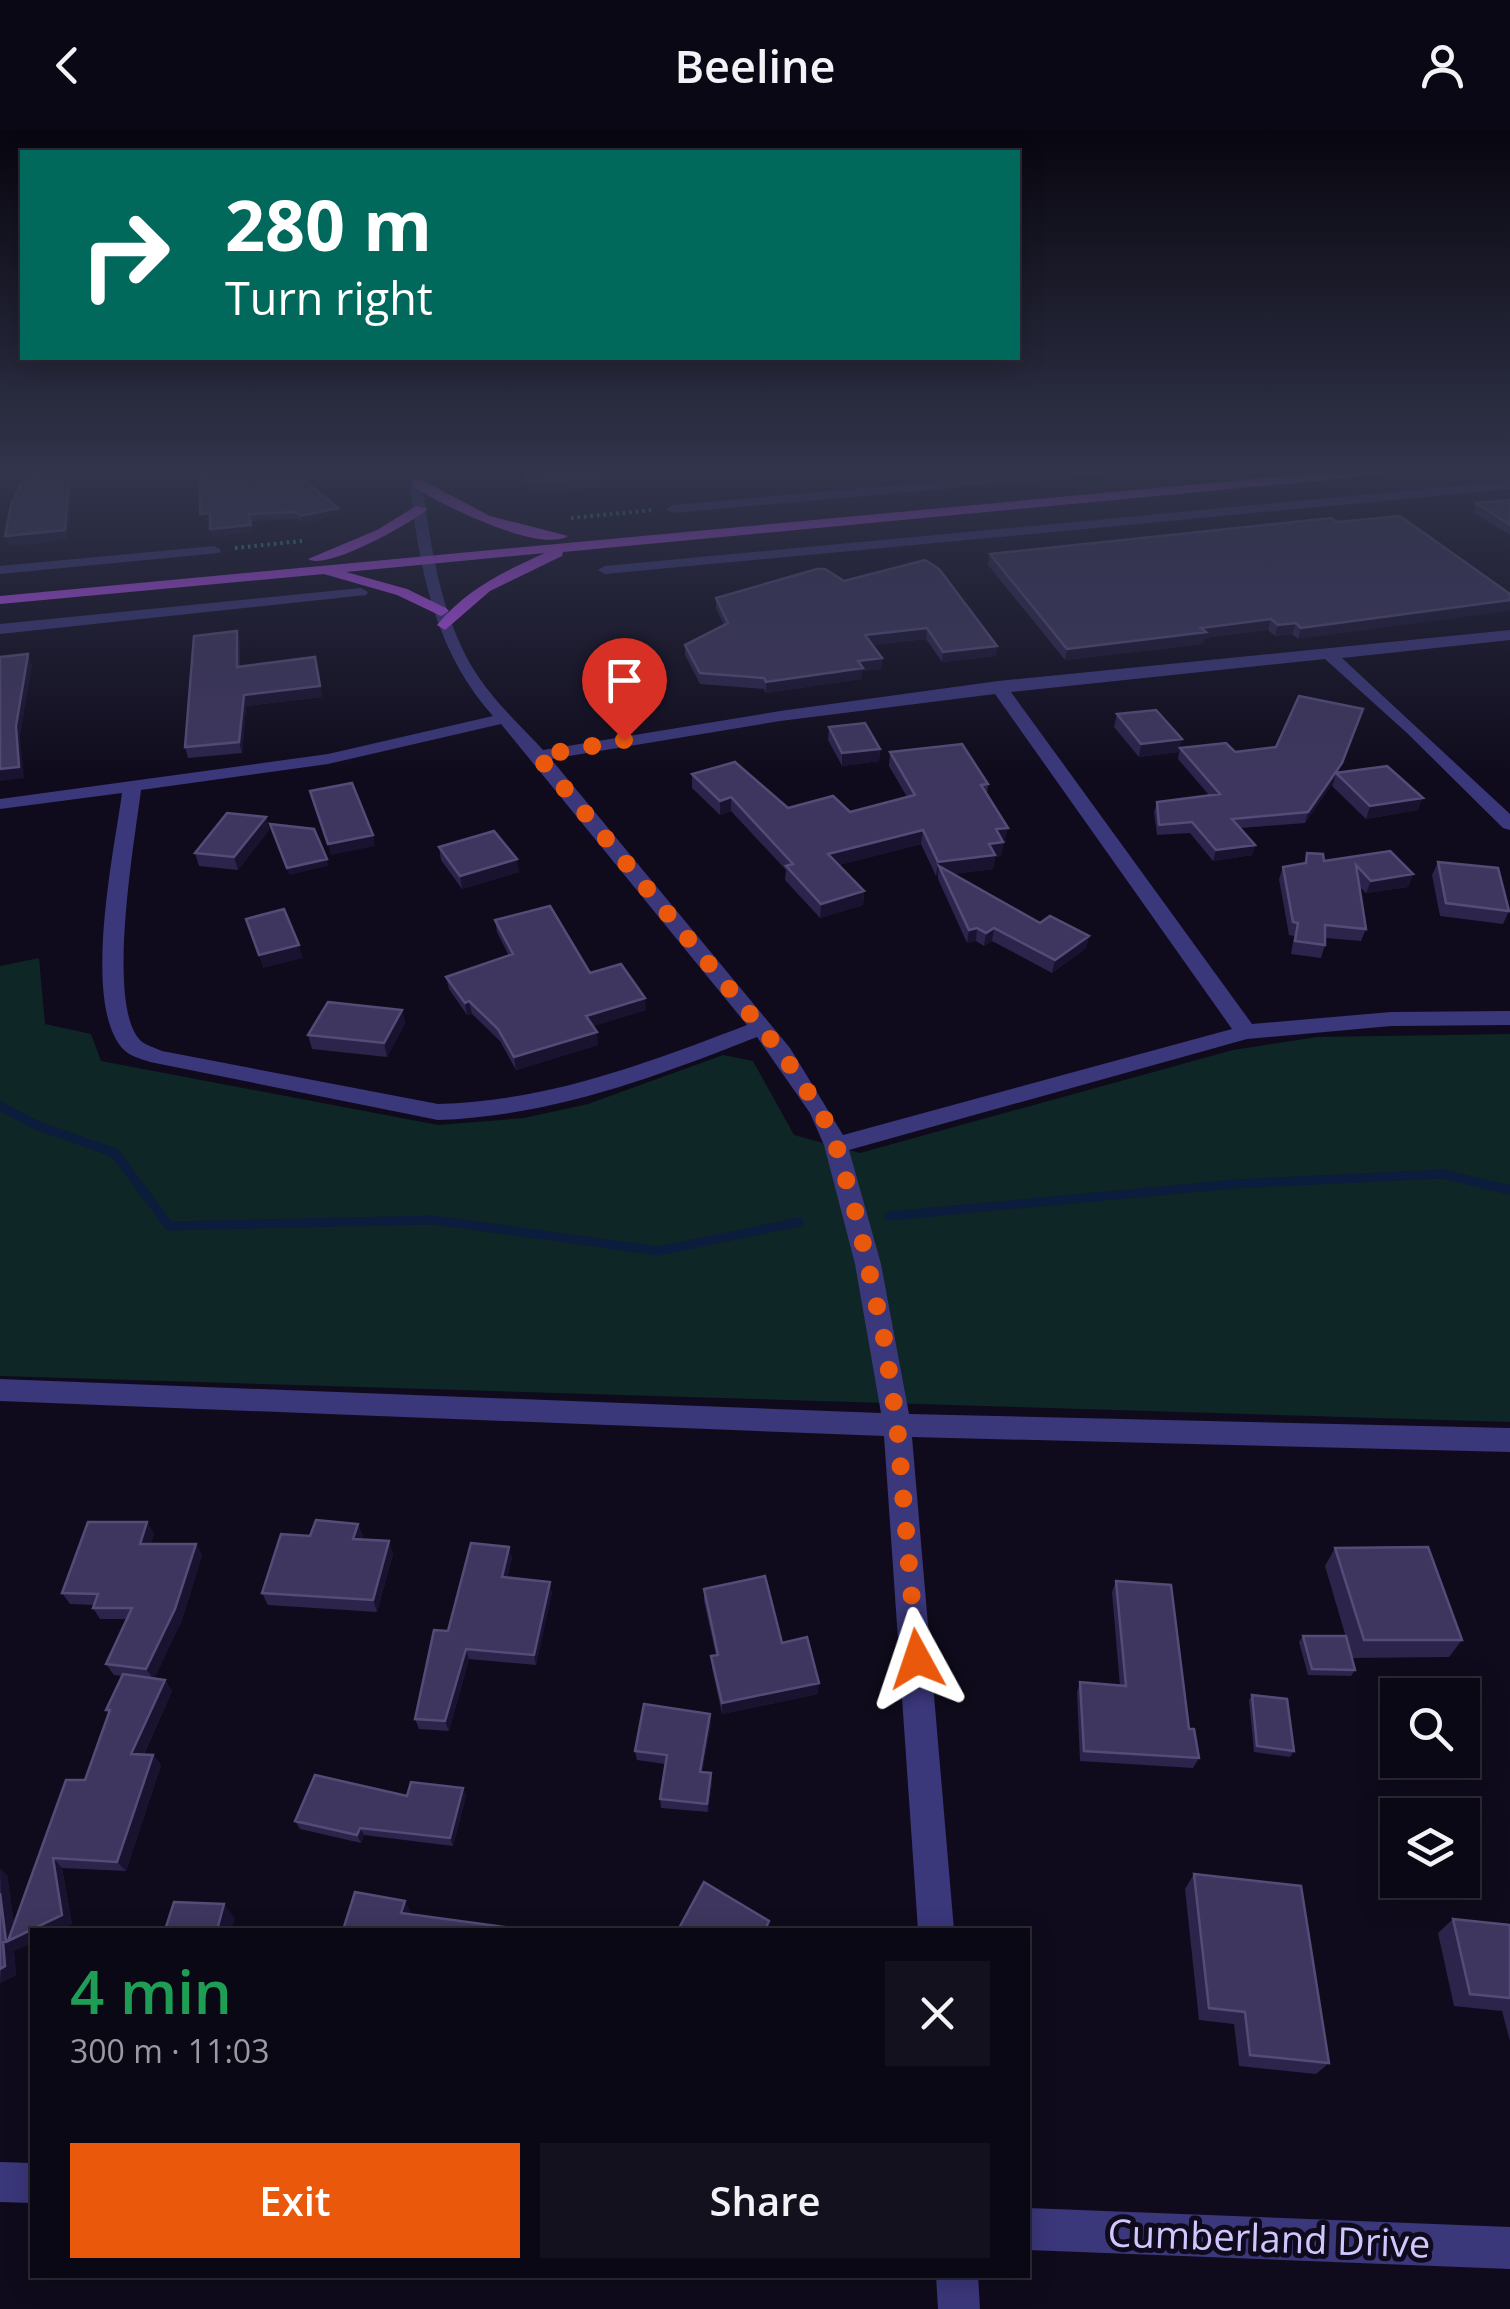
<!DOCTYPE html>
<meta charset="utf-8">
<style>
body{margin:0;font-family:"Open Sans",sans-serif;background:#14111e;color:#f1f3f6;height:100vh;display:flex;flex-direction:column;font-size:38px;white-space:nowrap}
*{box-sizing:border-box;margin:0}
p{font-size:32px;color:#9a9aa0}
.icon{flex:none;width:55px;height:55px;fill:none;stroke:currentColor;stroke-width:2;stroke-linecap:round;stroke-linejoin:round}
.map{position:relative;flex:1;overflow:hidden}
.details{position:absolute;left:30px;top:1798px;width:1000px;height:350px;display:flex;flex-direction:column;background:#0b0815;border-radius:0px;box-shadow:0 5px 25px #0003,0 0 0 2px #2b2934}
.details>*{flex:none}
.banner{position:absolute;left:20px;top:20px;width:1000px;height:210px;border-radius:0px;box-shadow:0 5px 25px #0003,0 0 0 2px #2b2934;background:#00695c;color:#fff;overflow:hidden}
.tools{position:absolute;left:1380px;top:1548px;display:grid;gap:20px}
.tools a{display:grid;place-items:center;width:100px;height:100px;border-radius:0px;background:#0b0815;box-shadow:0 5px 25px #0003,0 0 0 2px #2b2934;font-size:50px}
.pin{position:absolute;display:grid;place-items:center;width:85px;height:85px;color:#fff;margin:-102px -42px;border-radius:50% 50% 50% 0;rotate:-45deg;box-shadow:0 0 10px #0007}
.pin .icon{rotate:45deg}
.me{position:absolute;width:110px;margin:-55px;rotate:355deg;stroke-linejoin:round;filter:drop-shadow(0 0 8px #0008)}
.turn{display:flex;align-items:center;gap:35px;height:210px;padding:0 40px;font-size:45px}
.turn .icon{width:130px;height:130px;stroke-width:2.5}
.turn b{display:block;font-size:70px;line-height:85px}
.round{display:grid;place-items:center;flex:none;width:105px;height:105px;border-radius:0px;background:#14111e}
.summary{display:flex;align-items:center;justify-content:space-between;height:170px;padding:0 40px}
h1{font-size:60px;font-weight:600;line-height:75px;color:#1e9e55}
.primary-button{display:flex;gap:20px;margin-top:auto;padding:20px 40px}
.primary-button a{flex:1;height:115px;border-radius:0px;background:#ea580c;color:#fff;font-size:40px;font-weight:600;line-height:115px;text-align:center}
.primary-button a+a{background:#14111e;color:#f1f3f6}
header{display:flex;justify-content:space-between;align-items:center;height:130px;padding:0 40px;background:#0b0815;font-size:45px;font-weight:600}
.map>svg:first-child{display:block}
.green{fill:#0f2626}
.lines{fill:none;stroke-linecap:round;stroke-linejoin:round}
.stream{stroke:#0b1c3c;stroke-width:9}
.path{stroke:#2eaba7;stroke-width:4;stroke-dasharray:2.5 4;stroke-linecap:butt}
.minor{fill:#3b377b;fill-rule:evenodd}
.major{fill:#c050fc;fill-rule:evenodd}
.wall{fill:#2c244b}
.shaded-wall{fill:#191330}
.building{fill:#3e365e;stroke:#544c77;stroke-width:2.5}
.route{stroke:#ea580c;stroke-width:18;stroke-dasharray:0 32.4}
.labels{text-anchor:middle;stroke-width:10;stroke-linejoin:round;paint-order:stroke}
.near-street-label{font-size:38px;fill:#cfc7fe;stroke:#0f0b1c}
</style>
<header><svg class="icon" aria-label="back" viewBox="0 0 24 24"><path d="M15 5l-7 7 7 7"/></svg>Beeline<svg class="icon" aria-label="person" viewBox="0 0 24 24"><circle cx="12" cy="8" r="4"/><path d="M4 21q1-7 8-7t8 7"/></svg></header>
<div class="map">
<svg width="1510" height="2179" viewBox="0 0 1510 2179">
<rect width="100%" height="100%" fill="#0f0b1c"/>
<path class="green" d="M 39,828 L 45,894 L 91,904 L 101,931 L 438,995 L 524,988 L 588,974 L 723,925 L 753,931 L 794,1005 L 860,1023 L 1233,920 L 1317,907 L 1510,904 L 1510,1292 L 0,1246 L 0,836 Z"/>
<g class="lines">
<path class="stream" d="M 0,976 L 36,995 L 115,1023 L 169,1096 L 434,1090 L 659,1121 L 799,1092
M 889,1086 L 1235,1054 L 1443,1044 L 1510,1060"/>
<path class="path" d="M 571,388 L 653,380
M 235,418 L 302,411"/>
<path class="minor" d="M 408,340 L 420,340 C 431,413 439,495 485,556 C 502,579 524,599 543,620 L 780,581 L 998,551 L 1510,500 L 1510,510 L 1342,528 L 1510,684 L 1510,700 L 1503,698 L 1407,603 L 1325,529 L 1011,562 L 1252,894 L 1391,882 L 1510,881 L 1510,895 L 1391,896 L 1247,909 L 849,1020 L 881,1134 L 909,1284 L 1510,1298 L 1510,1322 L 912,1307 L 954,1800 L 918,1800 L 884,1306 L 0,1271 L 0,1249 L 881,1283 L 855,1134 L 824,1015 L 810,983 L 757,907 C 653,948 551,986 438,990 L 150,932 C 141,929 129,926 122,918 C 82,871 114,722 122,663 L 0,679 L 0,669 L 328,624 L 493,586 C 431,517 418,429 408,340 ZM 995,564 L 1232,899 L 843,1005 L 790,918 L 551,629 L 780,591 ZM 501,594 L 747,895 C 645,934 548,971 438,974 L 162,921 C 156,918 147,916 141,911 C 105,877 135,709 141,660 L 328,634 Z
M 1065,340 L 1113,340 L 1107,344 L 673,383 L 666,379 L 673,375 Z
M 1510,351 L 1510,359 L 605,444 L 598,440 L 605,436 Z
M 214,416 L 221,420 L 219,423 L 0,444 L 0,436 Z
M 361,458 L 368,462 L 366,465 L 0,504 L 0,494 Z
M 0,2032 L 32,2033 L 32,2073 L 0,2072 Z
M 1028,2078 L 1510,2097 L 1510,2139 L 1028,2120 Z
M 936,2145 L 978,2145 L 980,2179 L 938,2179 Z"/>
<path class="major" d="M 1349,340 L 1395,340 L 1389,344 L 563,422 L 562,426 L 490,461 L 445,500 L 437,495 C 467,459 503,442 545,423 L 346,442 L 407,459 L 446,478 L 449,481 L 441,486 L 397,465 L 324,444 L 0,474 L 0,466 Z
M 412,350 L 422,350 L 490,386 L 568,406 C 539,424 440,374 412,356 Z
M 416,376 L 428,379 C 410,394 326,441 308,429 L 377,400 Z"/>
</g>
<path class="wall" d="M 524,340 L 594,340 L 599,349 L 599,358 L 529,360 Z
M 199,342 L 340,384 L 302,393 L 297,389 L 251,391 L 253,402 L 212,406 L 210,390 L 202,390 Z
M 1510,370 L 1510,405 L 1473,382 L 1476,373 Z
M 1337,392 L 1298,509 L 1292,504 L 1275,506 L 1268,500 L 1204,508 L 1203,514 L 1065,530 L 988,435 L 990,424 Z
M 844,451 L 996,526 L 942,532 L 926,509 L 872,515 L 882,528 L 881,539 L 862,541 L 862,549 L 766,563 L 764,559 L 700,554 L 685,525 L 685,515 L 724,495 L 716,478 L 716,468 Z
M 240,511 L 240,536 L 315,527 L 322,567 L 246,576 L 242,623 L 188,628 L 185,617 Z
M 1117,584 L 1179,622 L 1139,627 L 1114,597 Z
M 829,597 L 880,619 L 879,631 L 842,636 L 828,610 Z
M 1180,618 L 1235,622 L 1339,643 L 1418,680 L 1366,689 L 1332,656 L 1334,651 L 1305,693 L 1241,698 L 1255,715 L 1252,725 L 1213,731 L 1190,703 L 1157,705 L 1154,682 L 1157,672 L 1209,665 L 1178,629 Z
M 890,622 L 988,654 L 987,664 L 1006,712 L 1003,712 L 1001,726 L 995,727 L 993,739 L 952,744 L 1040,793 L 1089,806 L 1086,818 L 1052,843 L 992,811 L 984,816 L 976,811 L 967,813 L 938,749 L 938,745 L 936,746 L 921,714 L 839,735 L 864,761 L 863,775 L 820,788 L 785,750 L 786,740 L 731,681 L 720,685 L 692,658 L 692,644 L 788,678 L 850,682 L 907,667 L 889,636 Z
M 266,687 L 269,700 L 238,740 L 199,736 L 195,723 Z
M 439,717 L 519,742 L 462,759 L 441,730 Z
M 1307,723 L 1324,731 L 1413,744 L 1408,757 L 1366,763 L 1359,756 L 1366,799 L 1361,811 L 1325,808 L 1325,815 L 1321,828 L 1291,824 L 1294,806 L 1289,805 L 1279,749 L 1283,737 L 1304,734 Z
M 1438,732 L 1509,781 L 1503,794 L 1440,786 L 1432,745 Z
M 495,790 L 590,843 L 646,880 L 593,896 L 598,915 L 516,940 L 500,911 L 472,884 L 467,885 L 449,859 L 446,847 L 509,826 L 497,802 Z
M 402,880 L 405,893 L 387,927 L 312,919 L 308,905 Z
M 147,1392 L 154,1404 L 150,1414 L 196,1414 L 202,1425 L 182,1490 L 154,1548 L 165,1550 L 172,1561 L 144,1624 L 153,1625 L 161,1635 L 126,1741 L 62,1738 L 72,1794 L 59,1800 L 32,1800 L 19,1819 L 17,1818 L 17,1820 L 14,1821 L 16,1845 L 0,1853 L 0,1739 L 7,1745 L 14,1794 L 85,1650 L 109,1583 L 106,1580 L 122,1546 L 114,1545 L 106,1534 L 127,1489 L 100,1489 L 93,1478 L 94,1475 L 70,1474 L 62,1463 Z
M 358,1394 L 363,1407 L 362,1410 L 393,1424 L 377,1482 L 268,1475 L 262,1463 L 310,1406 Z
M 1335,1418 L 1462,1510 L 1449,1527 L 1352,1528 L 1325,1436 Z
M 512,1427 L 507,1448 L 552,1462 L 536,1535 L 469,1529 L 449,1601 L 419,1599 L 415,1589 L 448,1501 Z
M 1116,1451 L 1189,1599 L 1199,1628 L 1193,1638 L 1080,1631 L 1077,1562 L 1080,1552 L 1120,1556 L 1112,1462 Z
M 704,1459 L 782,1513 L 818,1564 L 722,1584 L 712,1538 L 711,1526 L 716,1525 L 704,1471 Z
M 1303,1506 L 1355,1540 L 1351,1546 L 1308,1545 L 1299,1512 Z
M 1252,1565 L 1294,1621 L 1290,1627 L 1254,1622 L 1249,1570 Z
M 711,1593 L 702,1642 L 712,1652 L 708,1682 L 661,1678 L 660,1669 L 665,1634 L 637,1630 L 635,1621 Z
M 463,1658 L 466,1666 L 453,1716 L 364,1705 L 361,1713 L 300,1699 L 295,1691 L 407,1666 Z
M 1382,1717 L 1454,1763 L 1449,1768 L 1388,1765 L 1378,1722 Z
M 1194,1744 L 1329,1933 L 1316,1944 L 1239,1936 L 1234,1894 L 1199,1890 L 1185,1759 Z
M 1453,1789 L 1510,1795 L 1510,1911 L 1502,1881 L 1454,1876 L 1438,1803 Z"/>
<path class="shaded-wall" d="M 70,340 L 73,349 L 68,410 L 9,417 L 5,406 Z
M 338,378 L 340,384 L 302,393 L 301,386 Z
M 210,383 L 212,389 L 202,390 L 200,384 Z
M 251,395 L 253,402 L 212,406 L 210,399 Z
M 1510,470 L 1510,481 L 1298,509 L 1301,498 Z
M 1271,489 L 1268,500 L 1204,508 L 1203,514 L 1065,530 L 1067,519 L 1201,498 Z
M 1296,493 L 1292,504 L 1275,506 L 1278,495 Z
M 927,498 L 926,509 L 864,516 L 865,505 Z
M 237,501 L 240,511 L 239,547 L 237,537 Z
M 997,516 L 996,526 L 942,532 L 943,522 Z
M 28,524 L 32,535 L 20,607 L 24,648 L 0,651 L 0,639 L 16,596 Z
M 315,527 L 322,567 L 246,576 L 242,623 L 239,612 L 244,565 Z
M 882,528 L 881,539 L 862,541 L 862,549 L 766,563 L 766,552 L 858,531 Z
M 1363,579 L 1338,644 L 1336,643 L 1334,651 L 1305,693 L 1308,682 Z
M 1182,609 L 1179,622 L 1139,627 L 1141,614 Z
M 880,619 L 879,631 L 842,636 L 842,623 Z
M 731,667 L 731,681 L 720,685 L 720,671 Z
M 1423,668 L 1418,680 L 1366,689 L 1370,676 Z
M 266,687 L 269,700 L 238,740 L 234,727 Z
M 1008,698 L 1001,726 L 995,727 L 993,739 L 943,745 L 939,736 L 938,745 L 936,746 L 938,732 L 989,714 L 996,699 Z
M 923,700 L 921,714 L 828,738 L 828,724 Z
M 373,705 L 375,716 L 331,725 L 328,714 Z
M 1255,715 L 1252,725 L 1213,731 L 1216,720 Z
M 327,729 L 328,736 L 289,745 L 287,738 Z
M 517,729 L 519,742 L 462,759 L 460,746 Z
M 1413,744 L 1408,757 L 1366,763 L 1371,751 Z
M 864,761 L 863,775 L 820,788 L 821,774 Z
M 977,798 L 976,811 L 967,813 L 969,800 Z
M 994,798 L 992,811 L 984,816 L 986,803 Z
M 1089,806 L 1086,818 L 1052,843 L 1055,830 Z
M 299,815 L 303,828 L 263,838 L 259,825 Z
M 645,868 L 646,880 L 587,898 L 586,886 Z
M 469,871 L 472,884 L 467,885 L 465,873 Z
M 402,880 L 405,893 L 387,927 L 384,913 Z
M 597,902 L 598,915 L 516,940 L 514,927 Z
M 147,1392 L 154,1404 L 147,1425 L 140,1414 Z
M 358,1394 L 363,1407 L 358,1421 L 353,1409 Z
M 389,1411 L 393,1424 L 377,1482 L 373,1470 Z
M 196,1414 L 202,1425 L 182,1490 L 154,1550 L 146,1539 Z
M 509,1417 L 512,1427 L 505,1458 L 502,1447 Z
M 550,1452 L 552,1462 L 536,1535 L 534,1525 Z
M 466,1519 L 469,1529 L 449,1601 L 445,1591 Z
M 165,1550 L 172,1561 L 139,1634 L 131,1624 Z
M 819,1553 L 818,1564 L 722,1584 L 722,1573 Z
M 710,1584 L 711,1593 L 701,1651 L 700,1642 Z
M 153,1625 L 161,1635 L 126,1741 L 117,1732 Z
M 711,1643 L 712,1652 L 708,1682 L 707,1674 Z
M 463,1658 L 466,1666 L 453,1716 L 450,1708 Z
M 360,1698 L 364,1705 L 361,1713 L 357,1705 Z
M 53,1728 L 62,1738 L 72,1794 L 59,1800 L 32,1800 L 32,1813 L 19,1819 L 17,1818 L 17,1820 L 14,1821 L 16,1845 L 0,1853 L 3,1812 L 0,1739 L 7,1745 L 16,1807 Z
M 405,1771 L 412,1784 L 401,1783 Z
M 224,1774 L 235,1788 L 232,1800 L 217,1800 Z"/>
<path class="building" d="M 44,340 L 70,340 L 65,400 L 5,406 L 11,375 L 21,354 Z
M 200,340 L 292,340 L 338,378 L 301,386 L 296,382 L 249,384 L 251,395 L 210,399 L 210,383 L 200,384 Z
M 525,340 L 594,340 L 599,349 L 528,351 Z
M 1510,370 L 1510,395 L 1476,373 Z
M 1400,386 L 1510,464 L 1510,470 L 1301,498 L 1296,493 L 1278,495 L 1271,489 L 1201,498 L 1206,502 L 1067,519 L 990,424 L 1331,388 L 1337,392 Z
M 925,430 L 939,439 L 997,516 L 943,522 L 927,498 L 865,505 L 882,528 L 858,531 L 863,538 L 766,552 L 764,548 L 700,543 L 685,515 L 728,493 L 716,468 L 817,439 L 825,439 L 844,451 Z
M 237,501 L 237,537 L 315,527 L 320,556 L 244,565 L 239,612 L 185,617 L 194,506 Z
M 28,524 L 16,596 L 19,637 L 0,639 L 0,527 Z
M 1299,566 L 1363,579 L 1342,633 L 1308,682 L 1232,689 L 1255,715 L 1216,720 L 1192,692 L 1159,695 L 1157,672 L 1220,664 L 1180,618 L 1226,613 L 1235,622 L 1276,617 Z
M 1156,580 L 1182,609 L 1141,614 L 1117,584 Z
M 865,593 L 880,619 L 842,623 L 829,597 Z
M 962,614 L 988,654 L 981,655 L 1008,698 L 996,699 L 1003,712 L 989,714 L 995,725 L 938,732 L 923,700 L 828,724 L 864,761 L 821,774 L 786,736 L 793,734 L 731,667 L 720,671 L 692,644 L 735,632 L 788,678 L 833,666 L 850,682 L 915,665 L 890,622 Z
M 1387,636 L 1423,668 L 1370,676 L 1336,643 Z
M 352,653 L 373,705 L 328,714 L 310,661 Z
M 227,683 L 266,687 L 234,727 L 195,723 Z
M 270,694 L 314,699 L 327,729 L 287,738 Z
M 494,701 L 517,729 L 460,746 L 439,717 Z
M 1390,721 L 1413,744 L 1371,751 L 1356,735 L 1366,799 L 1325,795 L 1325,815 L 1295,811 L 1298,793 L 1293,792 L 1283,737 L 1306,733 L 1307,723 L 1323,724 L 1324,731 Z
M 1438,732 L 1498,738 L 1509,781 L 1446,773 Z
M 939,736 L 1040,793 L 1050,786 L 1089,806 L 1055,830 L 994,798 L 986,803 L 977,798 L 969,800 Z
M 550,776 L 590,843 L 621,834 L 645,868 L 586,886 L 597,902 L 514,927 L 498,899 L 469,871 L 465,873 L 446,847 L 513,824 L 495,790 Z
M 284,779 L 299,815 L 259,825 L 246,789 Z
M 328,872 L 402,880 L 384,913 L 308,905 Z
M 316,1390 L 358,1394 L 353,1409 L 389,1411 L 373,1470 L 262,1463 L 281,1404 L 310,1406 Z
M 88,1392 L 147,1392 L 140,1414 L 196,1414 L 175,1479 L 146,1539 L 106,1534 L 132,1478 L 93,1478 L 98,1464 L 62,1463 Z
M 471,1413 L 509,1417 L 502,1447 L 550,1452 L 534,1525 L 466,1519 L 445,1591 L 415,1589 L 434,1500 L 448,1501 Z
M 1428,1417 L 1462,1510 L 1364,1510 L 1335,1418 Z
M 765,1446 L 782,1513 L 807,1507 L 819,1553 L 722,1573 L 711,1526 L 718,1525 L 704,1459 Z
M 1116,1451 L 1171,1455 L 1189,1599 L 1194,1599 L 1199,1628 L 1084,1621 L 1080,1552 L 1126,1556 Z
M 1303,1506 L 1346,1506 L 1355,1540 L 1312,1539 Z
M 123,1544 L 165,1550 L 131,1624 L 153,1625 L 117,1732 L 53,1728 L 62,1785 L 8,1811 L 66,1650 L 85,1650 L 110,1580 L 106,1580 Z
M 1252,1565 L 1287,1569 L 1294,1621 L 1257,1616 Z
M 644,1574 L 710,1584 L 700,1642 L 711,1643 L 707,1674 L 660,1669 L 667,1625 L 635,1621 Z
M 315,1645 L 407,1666 L 411,1652 L 463,1658 L 450,1708 L 360,1698 L 357,1705 L 295,1691 Z
M 1382,1717 L 1398,1718 L 1398,1750 L 1451,1750 L 1454,1763 L 1392,1760 Z
M 1194,1744 L 1301,1756 L 1329,1933 L 1250,1925 L 1245,1882 L 1209,1878 Z
M 704,1752 L 769,1791 L 765,1800 L 678,1800 Z
M 355,1762 L 405,1771 L 401,1783 L 526,1800 L 343,1800 Z
M 0,1763 L 6,1811 L 3,1812 L 5,1836 L 0,1839 Z
M 174,1772 L 224,1774 L 217,1800 L 165,1800 Z
M 1453,1789 L 1510,1795 L 1510,1868 L 1470,1864 Z"/>
<linearGradient id="sky" x2="0" y2="1"><stop stop-color="#08060f"/><stop offset="0.53" stop-color="#31344b"/><stop offset="1" stop-color="#31344b" stop-opacity="0"/></linearGradient>
<rect width="1510" height="645" fill="url(#sky)"/>
<g class="lines">
<path class="route" d="M 624,610 L 538,626 L 782,923 L 821,982 L 836,1015 L 858,1091 L 884,1208 L 897,1294 L 917,1529"/>
</g>
<g class="labels">
<g class="near-street-label">
<text transform="translate(1269 2109) rotate(2)" y="13">Cumberland Drive</text>
</g>
</g>
</svg>
<div class="tools">
<a><svg class="icon" aria-label="search" viewBox="0 0 24 24"><circle cx="10" cy="10" r="6"/><path d="M15 15l6 6"/></svg></a>
<a><svg class="icon" aria-label="layers" viewBox="0 0 24 24"><path d="M12 4l9 5-9 5-9-5zM3 14l9 5 9-5"/></svg></a>
</div>
<div class="pin" style="left:624px;top:610px;background:#d93025"><svg class="icon" aria-label="arrive" viewBox="0 0 24 24"><path d="M6 21V4h12l-3 4 3 4H6"/></svg></div>
<svg class="me" style="left:917px;top:1529px" viewBox="-20 -20 40 40"><path d="M0-17L14 15 0 8-14 15z" fill="#ea580c" stroke="#fff" stroke-width="4"/></svg>
<div class="banner">
<div class="turn"><svg class="icon" aria-label="right" viewBox="0 0 24 24"><path d="M7 20v-9h11M14 6l5 5-5 5"/></svg><div><b>280 m</b>Turn right</div></div>
</div>
<section class="details">
<div class="summary"><div><h1>4 min</h1><p>300 m · 11:03</p></div><a class="round"><svg class="icon" aria-label="close" viewBox="0 0 24 24"><path d="M6 6l12 12M18 6L6 18"/></svg></a></div>
<div class="primary-button"><a>Exit</a><a>Share</a></div>
</section>
</div>
